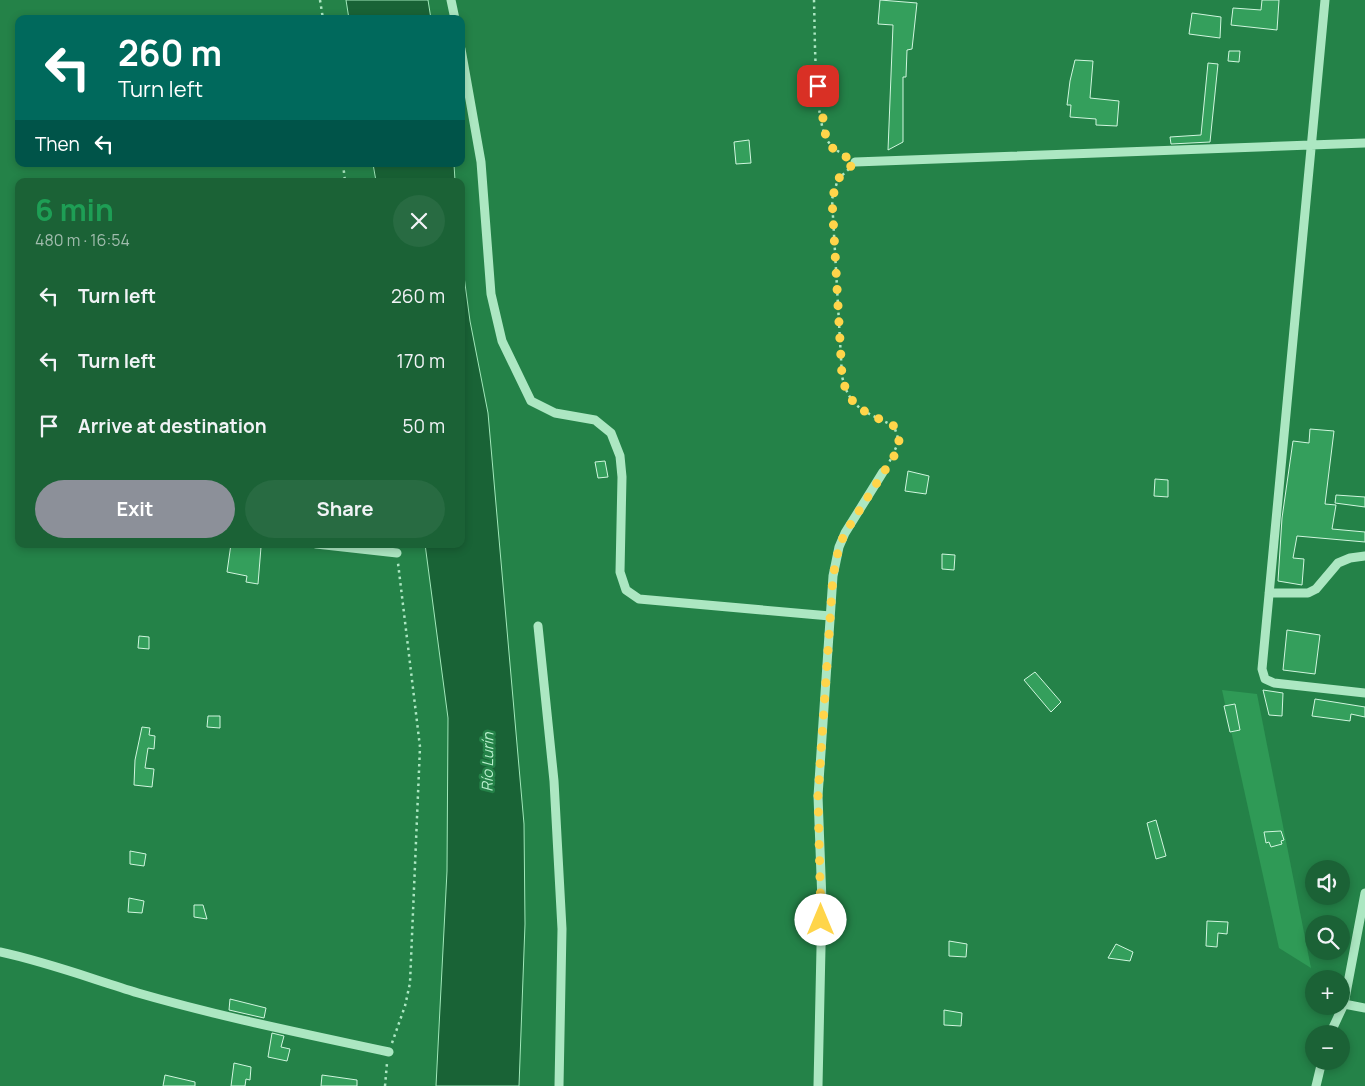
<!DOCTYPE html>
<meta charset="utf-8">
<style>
body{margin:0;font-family:Manrope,sans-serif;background:#286b42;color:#f1f3f6;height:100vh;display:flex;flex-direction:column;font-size:19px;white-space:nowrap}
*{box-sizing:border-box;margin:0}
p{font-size:16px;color:#a0bcad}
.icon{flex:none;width:28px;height:28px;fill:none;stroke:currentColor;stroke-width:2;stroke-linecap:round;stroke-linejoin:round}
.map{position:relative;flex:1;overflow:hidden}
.panel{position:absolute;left:15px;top:178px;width:450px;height:370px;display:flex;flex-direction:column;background:#1b6236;border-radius:10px;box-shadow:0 2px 8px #0003}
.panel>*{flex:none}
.guide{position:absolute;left:15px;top:15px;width:450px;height:152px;border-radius:10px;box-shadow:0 2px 8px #0003;background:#00695c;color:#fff;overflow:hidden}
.buttons{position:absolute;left:1305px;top:860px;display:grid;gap:10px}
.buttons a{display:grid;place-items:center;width:45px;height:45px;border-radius:50%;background:#1b6236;box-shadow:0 2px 8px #0003;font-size:25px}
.pin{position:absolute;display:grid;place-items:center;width:42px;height:42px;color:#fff;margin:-21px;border-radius:10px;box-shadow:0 2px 8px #0006}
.me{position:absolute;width:55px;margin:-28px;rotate:0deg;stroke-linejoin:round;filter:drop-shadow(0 0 4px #0008)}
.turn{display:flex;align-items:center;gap:18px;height:105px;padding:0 20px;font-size:22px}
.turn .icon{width:65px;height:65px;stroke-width:2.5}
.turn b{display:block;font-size:35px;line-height:42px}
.then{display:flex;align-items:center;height:48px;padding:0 20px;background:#0003;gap:10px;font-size:19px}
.round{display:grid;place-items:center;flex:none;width:52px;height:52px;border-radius:26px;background:#286b42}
.overview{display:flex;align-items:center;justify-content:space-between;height:85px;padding:0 20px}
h1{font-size:30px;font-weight:700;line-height:38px;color:#1e9e55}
.primary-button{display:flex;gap:10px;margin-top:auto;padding:10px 20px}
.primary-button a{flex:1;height:58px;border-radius:30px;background:#8c9099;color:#fff;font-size:20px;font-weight:700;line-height:58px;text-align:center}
.primary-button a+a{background:#286b42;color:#f1f3f6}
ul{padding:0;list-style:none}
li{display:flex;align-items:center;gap:15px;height:65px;padding:0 20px}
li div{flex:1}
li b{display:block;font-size:19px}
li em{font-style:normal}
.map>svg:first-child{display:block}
.green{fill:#2f9a56}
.water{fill:#196336;stroke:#a1e8ba}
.building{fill:#349f5c;stroke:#d0f6de}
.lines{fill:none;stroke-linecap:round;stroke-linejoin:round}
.path{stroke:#ace7c2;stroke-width:2.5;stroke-dasharray:2.5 4;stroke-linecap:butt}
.minor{stroke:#ace7c2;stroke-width:9}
.route{stroke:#ffd54a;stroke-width:9;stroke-dasharray:0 16.2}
.labels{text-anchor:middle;stroke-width:5;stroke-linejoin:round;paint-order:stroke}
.water-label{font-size:15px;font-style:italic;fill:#b8efcc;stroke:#248248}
</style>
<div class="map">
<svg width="1365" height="1086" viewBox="0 0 1365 1086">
<rect width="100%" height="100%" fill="#248248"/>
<path class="green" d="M 1222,690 L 1257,694 L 1311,968 L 1279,948 Z"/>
<path class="water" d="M 346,0 L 428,0 L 431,19 L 349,19 Z
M 373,164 L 454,164 L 455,181 L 376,181 Z
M 461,254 L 470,321 L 488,413 L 524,824 L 525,924 L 519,1086 L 436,1086 L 447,871 L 448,718 L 425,544 L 461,544 Z"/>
<path class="building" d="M 880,0 L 917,3 L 912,49 L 907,50 L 906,77 L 903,77 L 903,142 L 888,150 L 893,25 L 878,24 Z
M 1262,0 L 1279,0 L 1277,30 L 1231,25 L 1233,8 L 1261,10 Z
M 1192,13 L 1221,17 L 1220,38 L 1189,34 Z
M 1229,51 L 1240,51 L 1239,62 L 1228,61 Z
M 1075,60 L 1093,61 L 1090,98 L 1119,101 L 1117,126 L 1096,125 L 1096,119 L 1070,117 L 1071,105 L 1067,105 L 1070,81 Z
M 1208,63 L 1218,64 L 1210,142 L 1171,144 L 1170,137 L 1201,135 Z
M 749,140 L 751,163 L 736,164 L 734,142 Z
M 1310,429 L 1334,431 L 1325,504 L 1336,505 L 1332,529 L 1365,532 L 1365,542 L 1297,536 L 1293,558 L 1304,559 L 1302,585 L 1278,581 L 1282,518 L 1293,441 L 1309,443 Z
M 605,461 L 608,477 L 598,478 L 595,462 Z
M 908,471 L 929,476 L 926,494 L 905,491 Z
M 1155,479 L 1168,480 L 1168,497 L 1154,496 Z
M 1336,495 L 1365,497 L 1365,507 L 1335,503 Z
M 231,544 L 261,547 L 258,584 L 246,582 L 247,576 L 227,572 Z
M 942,554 L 955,555 L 954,570 L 942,569 Z
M 1287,630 L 1320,635 L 1315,674 L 1283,670 Z
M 139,636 L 149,637 L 149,649 L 138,648 Z
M 1035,672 L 1061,702 L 1051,712 L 1024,680 Z
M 1263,690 L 1283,693 L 1282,716 L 1269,715 Z
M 1315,699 L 1365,707 L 1365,717 L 1351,714 L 1350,721 L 1312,716 Z
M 1235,704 L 1240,730 L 1230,732 L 1224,706 Z
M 208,716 L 220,716 L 220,728 L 207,727 Z
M 142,727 L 150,728 L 149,735 L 155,736 L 154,749 L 148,748 L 145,768 L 154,769 L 152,787 L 134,785 L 135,760 Z
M 1156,820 L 1166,856 L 1156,859 L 1147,823 Z
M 1281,831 L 1284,840 L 1281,841 L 1282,844 L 1271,847 L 1269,842 L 1266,843 L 1264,832 Z
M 130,851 L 146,854 L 144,866 L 130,864 Z
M 129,898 L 144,901 L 142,913 L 128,912 Z
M 194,905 L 203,905 L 207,919 L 194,917 Z
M 1207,921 L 1228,922 L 1227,934 L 1218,933 L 1217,947 L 1206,946 Z
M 949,941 L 967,944 L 966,957 L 949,956 Z
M 1116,944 L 1133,952 L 1130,961 L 1108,958 Z
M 230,999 L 266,1008 L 264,1018 L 229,1010 Z
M 944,1010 L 962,1013 L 961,1026 L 944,1025 Z
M 272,1033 L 284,1036 L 281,1047 L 290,1049 L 287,1061 L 268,1057 Z
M 234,1063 L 251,1067 L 250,1080 L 246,1079 L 245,1086 L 231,1086 Z
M 165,1075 L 195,1082 L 195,1086 L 163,1086 Z
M 322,1075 L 357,1080 L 357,1086 L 321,1086 Z"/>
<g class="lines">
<path class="path" d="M 320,0 L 323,19
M 814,0 C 815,30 814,117 827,140 C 833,149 839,152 848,157
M 343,164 L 345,181
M 849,169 L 838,179 L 832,199 L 842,376 C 849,409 866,412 894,426 L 899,441 L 888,465
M 392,1043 L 405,1006 L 410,983 L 420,747 L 398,563
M 385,1086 L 387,1063"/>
<path class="minor" d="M 451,0 L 455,19
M 1325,0 L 1262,669 L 1265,679 L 1274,683 L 1365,693
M 461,49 L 481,162 L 491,294 L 502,341 L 531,401 L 555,413 L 595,420 L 611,433 L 620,456 L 622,477 L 620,572 L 626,590 L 639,599 L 830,616
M 855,162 L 1365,143
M 316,544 L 397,553
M 1269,593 L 1308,593 L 1316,589 L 1338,563 L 1350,558 L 1365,556
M 538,626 L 554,781 L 562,929 L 559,1086
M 0,952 C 47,962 92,979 138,993 C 221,1017 306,1034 389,1052
M 1344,1004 L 1365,1008
M 1330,1034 L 1344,1004 L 1365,893
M 818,1086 L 822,902 L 818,796 L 833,576 L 839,547 L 845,533 L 883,472
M 1316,1086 L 1322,1061"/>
</g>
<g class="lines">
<path class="route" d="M 818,86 L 826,138 L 834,150 L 855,162 L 838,179 L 832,199 L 842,376 C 849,409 866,412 894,426 L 899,441 L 894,456 L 845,533 L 839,547 L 833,576 L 818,796 L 821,920"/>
</g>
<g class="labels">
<g class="water-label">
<text transform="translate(488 762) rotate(-89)" y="5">Río Lurín</text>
</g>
</g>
</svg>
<div class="buttons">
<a><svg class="icon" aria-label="sound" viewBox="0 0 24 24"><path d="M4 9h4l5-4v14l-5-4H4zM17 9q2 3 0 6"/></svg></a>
<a><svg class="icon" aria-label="search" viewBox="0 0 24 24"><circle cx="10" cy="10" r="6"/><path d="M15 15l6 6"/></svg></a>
<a>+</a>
<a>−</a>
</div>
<div class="pin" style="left:818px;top:86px;background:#d93025"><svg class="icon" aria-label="arrive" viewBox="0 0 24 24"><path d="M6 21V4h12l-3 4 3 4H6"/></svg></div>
<svg class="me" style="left:821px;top:920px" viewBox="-20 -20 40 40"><circle r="19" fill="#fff"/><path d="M0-13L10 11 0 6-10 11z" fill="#ffd54a"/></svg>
<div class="guide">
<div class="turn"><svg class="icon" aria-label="left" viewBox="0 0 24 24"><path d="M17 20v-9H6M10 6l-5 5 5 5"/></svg><div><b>260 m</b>Turn left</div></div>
<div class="then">Then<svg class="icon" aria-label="left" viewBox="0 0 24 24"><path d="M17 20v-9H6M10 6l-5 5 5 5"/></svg></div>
</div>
<section class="panel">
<div class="overview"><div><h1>6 min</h1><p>480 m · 16:54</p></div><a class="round"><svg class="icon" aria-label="close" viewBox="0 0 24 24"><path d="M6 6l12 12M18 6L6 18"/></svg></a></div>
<ul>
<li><svg class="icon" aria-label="left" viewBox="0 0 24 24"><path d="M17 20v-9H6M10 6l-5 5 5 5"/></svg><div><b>Turn left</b></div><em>260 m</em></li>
<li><svg class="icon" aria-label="left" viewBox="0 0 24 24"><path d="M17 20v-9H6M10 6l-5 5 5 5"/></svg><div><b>Turn left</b></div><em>170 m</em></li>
<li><svg class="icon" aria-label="arrive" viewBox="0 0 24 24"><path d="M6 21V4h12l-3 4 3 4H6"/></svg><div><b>Arrive at destination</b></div><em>50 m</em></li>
</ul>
<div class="primary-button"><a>Exit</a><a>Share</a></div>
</section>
</div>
